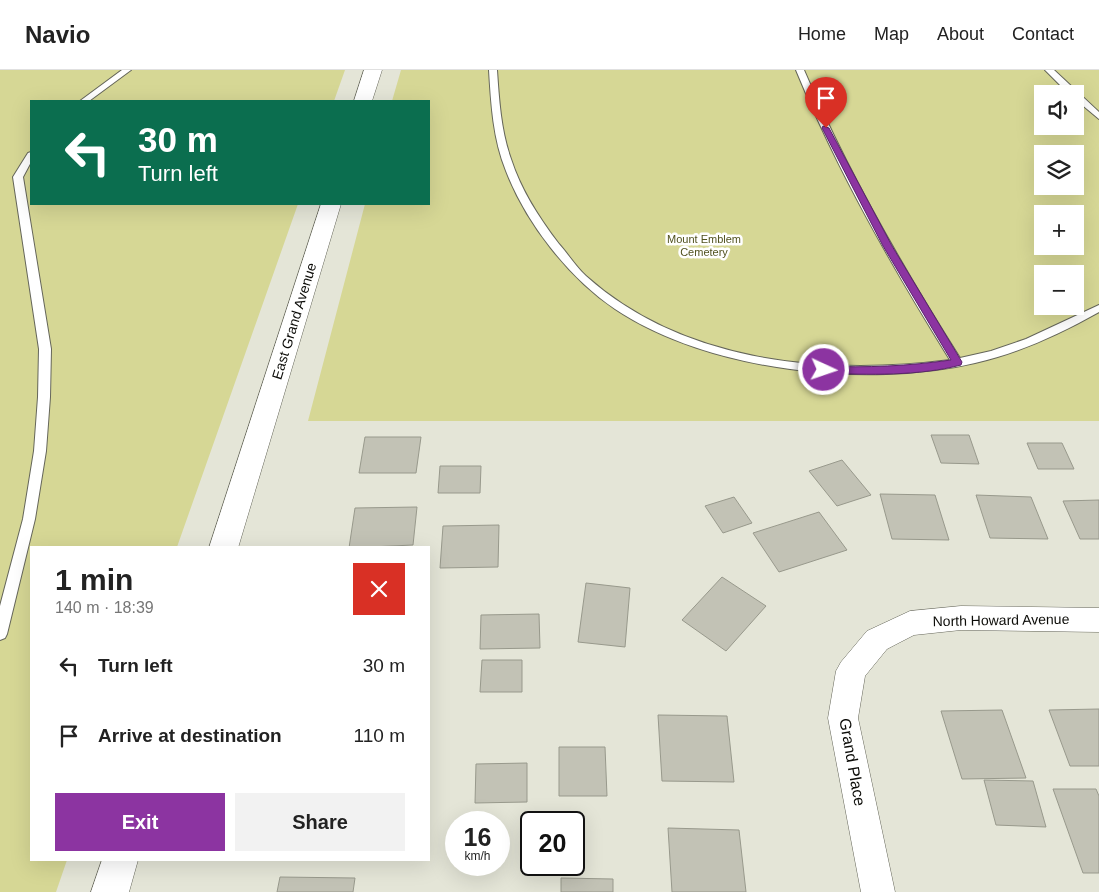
<!DOCTYPE html>
<meta charset="utf-8">
<style>
body{margin:0;font-family:Arial,sans-serif;background:#f2f2f2;color:#222;height:100vh;display:flex;flex-direction:column;font-size:19px;white-space:nowrap}
*{box-sizing:border-box;margin:0}
p{font-size:16px;color:#767676}
.icon{flex:none;width:28px;height:28px;fill:none;stroke:currentColor;stroke-width:2;stroke-linecap:round;stroke-linejoin:round}
.map{position:relative;flex:1;overflow:hidden}
.sheet{position:absolute;left:30px;top:476px;width:400px;height:315px;display:flex;flex-direction:column;background:#fff;border-radius:0px;box-shadow:0 5px 20px #0002}
.sheet>*{flex:none}
.banner{position:absolute;left:30px;top:30px;width:400px;height:105px;border-radius:0px;box-shadow:0 5px 20px #0002;background:#0b6e4f;color:#fff;overflow:hidden}
.controls{position:absolute;left:1034px;top:15px;display:grid;gap:10px}
.controls a{display:grid;place-items:center;width:50px;height:50px;border-radius:0px;background:#fff;box-shadow:0 5px 20px #0002;font-size:25px}
.speed{position:absolute;left:445px;top:741px;display:flex;gap:10px;font-size:25px;font-weight:700;text-align:center}
.speed>*{display:grid;place-content:center;width:65px;height:65px;border-radius:50%;background:#fff;box-shadow:0 5px 20px #0002;line-height:1}
.speed small{font-size:12px;font-weight:400}
.speed .limit{border:2px solid #111;border-radius:8px;background:#fff;color:#111}
.pin{position:absolute;display:grid;place-items:center;width:42px;height:42px;color:#fff;margin:-51px -21px;border-radius:50% 50% 50% 0;rotate:-45deg;box-shadow:0 0 5px #0007}
.pin .icon{rotate:45deg}
.me{position:absolute;width:55px;margin:-28px;rotate:93deg;stroke-linejoin:round;filter:drop-shadow(0 0 4px #0008)}
.turn{display:flex;align-items:center;gap:18px;height:105px;padding:0 25px;font-size:22px}
.turn .icon{width:65px;height:65px;stroke-width:2.5}
.turn b{display:block;font-size:35px;line-height:42px}
.round{display:grid;place-items:center;flex:none;width:52px;height:52px;border-radius:0px;background:#f2f2f2}
.headline{display:flex;align-items:center;justify-content:space-between;height:85px;padding:0 25px}
h1{font-size:30px;font-weight:700;line-height:38px}
.primary-button{display:flex;gap:10px;margin-top:auto;padding:10px 25px}
.primary-button a{flex:1;height:58px;border-radius:0px;background:#8c34a1;color:#fff;font-size:20px;font-weight:700;line-height:58px;text-align:center}
.primary-button a+a{background:#f2f2f2;color:#222}
ul{padding:0;list-style:none}
li{display:flex;align-items:center;gap:15px;height:70px;padding:0 25px}
li div{flex:1}
li b{display:block;font-size:19px}
li em{font-style:normal}
header{display:flex;align-items:center;gap:30px;box-sizing:border-box;height:70px;padding:0 25px;background:#fff;border-bottom:1px solid #e0e0e0}
header strong{font-size:24px}
nav{display:flex;gap:28px;margin-inline-start:auto;font-size:18px}
.map>svg:first-child{display:block}
.green{fill:#d6d795;fill-rule:evenodd}
.building{fill:#c2c2b5;stroke:#98998c}
.lines{fill:none;stroke-linecap:round;stroke-linejoin:round}
.service-casing{stroke:#65665a;stroke-width:2}
.minor-casing{stroke:#65665a;stroke-width:1}
.secondary-casing{stroke:#65665a;stroke-width:1}
.service{fill:#fff;fill-rule:evenodd}
.minor{fill:#fff;fill-rule:evenodd}
.secondary{fill:#fff;fill-rule:evenodd}
.route{fill:#8c34a1;stroke:#5b2269}
.labels{text-anchor:middle;stroke-width:5;stroke-linejoin:round;paint-order:stroke}
.far-park-label{font-size:11px;fill:#51521f;stroke:#fff}
.street-label{font-size:14px;fill:#0c0c08;stroke:#fff}
.near-street-label{font-size:16px;fill:#0c0c08;stroke:#fff}
</style>
<header>
<strong>Navio</strong>
<nav><a>Home</a><a>Map</a><a>About</a><a>Contact</a></nav>
</header>
<div class="map">
<svg width="1099" height="822" viewBox="0 0 1099 822">
<rect width="100%" height="100%" fill="#e4e5d7"/>
<path class="green" d="M 0,0 L 345,0 L 334,31 L 31,31 L 31,134 L 298,134 L 177,477 L 31,478 L 31,790 L 67,790 L 56,822 L 0,822 Z
M 401,0 L 1099,0 L 1099,351 L 308,351 L 365,134 L 429,134 L 429,31 L 392,31 ZM 1042,24 L 1075,24 L 1075,56 L 1042,56 ZM 1042,84 L 1075,84 L 1075,116 L 1042,116 ZM 1042,144 L 1075,144 L 1075,176 L 1042,176 ZM 1042,204 L 1075,204 L 1075,236 L 1042,236 Z"/>
<path class="building" d="M 931,365 L 969,365 L 979,394 L 941,393 Z
M 365,367 L 421,367 L 416,403 L 359,403 Z
M 1027,373 L 1062,373 L 1074,399 L 1038,399 Z
M 842,390 L 871,425 L 837,436 L 809,401 Z
M 440,396 L 481,396 L 480,423 L 438,423 Z
M 880,424 L 935,425 L 949,470 L 892,469 Z
M 976,425 L 1031,427 L 1048,469 L 990,468 Z
M 734,427 L 752,453 L 723,463 L 705,436 Z
M 1099,430 L 1099,469 L 1080,469 L 1063,431 Z
M 417,437 L 413,475 L 349,478 L 355,438 Z
M 819,442 L 847,480 L 779,502 L 753,463 Z
M 499,455 L 498,497 L 440,498 L 443,456 Z
M 722,507 L 766,536 L 726,581 L 682,550 Z
M 586,513 L 630,518 L 625,577 L 578,572 Z
M 539,544 L 540,578 L 480,579 L 481,545 Z
M 482,590 L 522,590 L 522,622 L 480,622 Z
M 1099,639 L 1099,696 L 1070,696 L 1049,640 Z
M 1002,640 L 1026,708 L 962,709 L 941,641 Z
M 658,645 L 727,646 L 734,712 L 662,711 Z
M 559,677 L 605,677 L 607,726 L 559,726 Z
M 527,693 L 527,732 L 475,733 L 476,694 Z
M 984,710 L 1033,711 L 1046,757 L 996,755 Z
M 1053,719 L 1096,719 L 1099,726 L 1099,803 L 1083,803 Z
M 668,758 L 739,760 L 746,822 L 672,822 Z
M 280,807 L 355,808 L 353,822 L 277,822 Z
M 561,808 L 613,809 L 613,822 L 561,822 Z"/>
<g class="lines">
<g class="service-casing">
<path id="service" d="M 122,0 L 131,0 L 89,31 L 80,31 Z
M 489,0 L 497,0 C 499,30 501,61 511,89 C 521,120 539,148 559,174 C 568,184 576,197 586,206 C 683,293 826,306 950,290 C 892,196 838,102 796,0 L 804,0 C 847,101 901,195 960,288 L 991,281 L 1026,269 L 1099,235 L 1099,242 C 1060,264 1019,283 975,293 C 867,318 709,302 615,239 C 569,208 526,153 506,101 C 493,69 491,34 489,0 Z
M 1045,0 L 1054,0 L 1099,42 L 1099,49 L 1075,29 L 1075,24 L 1069,24 Z
M 31,82 L 31,92 L 23,107 L 51,279 L 50,327 L 46,381 L 35,449 L 7,564 L 5,568 L 0,570 L 0,536 L 23,449 L 34,381 L 38,327 L 39,279 L 13,107 L 28,83 Z"/>
</g>
<g class="minor-casing">
<path id="minor" d="M 961,536 L 1099,538 L 1099,562 L 961,560 L 914,565 L 887,579 L 865,606 L 858,648 L 895,822 L 861,822 L 828,648 L 836,601 L 841,592 L 867,561 L 910,541 Z"/>
</g>
<g class="secondary-casing">
<path id="secondary" d="M 364,0 L 382,0 L 372,31 L 354,31 Z
M 321,134 L 341,134 L 238,478 L 209,478 Z
M 102,790 L 138,790 L 129,822 L 91,822 Z"/>
</g>
<use href="#service" class="service"/>
<use href="#minor" class="minor"/>
<use href="#secondary" class="secondary"/>
</g>
<path class="route" d="M 823,56 L 829,58 L 892,176 L 962,292 L 961,295 C 919,306 868,305 824,303 L 819,300 L 824,296 C 867,298 908,296 951,290 L 883,176 L 822,58 Z"/>
<g class="labels">
<g class="far-park-label">
<text x="704" y="173">Mount Emblem<tspan x="704" dy="13">Cemetery</tspan></text>
</g>
<g class="street-label">
<text transform="translate(294 251) rotate(-73)" y="5">East Grand Avenue</text>
<text transform="translate(1001 550) rotate(-1)" y="5">North Howard Avenue</text>
</g>
<g class="near-street-label">
<text transform="translate(853 692) rotate(80)" y="6">Grand Place</text>
</g>
</g>
</svg>
<div class="controls">
<a><svg class="icon" aria-label="sound" viewBox="0 0 24 24"><path d="M4 9h4l5-4v14l-5-4H4zM17 9q2 3 0 6"/></svg></a>
<a><svg class="icon" aria-label="layers" viewBox="0 0 24 24"><path d="M12 4l9 5-9 5-9-5zM3 14l9 5 9-5"/></svg></a>
<a>+</a>
<a>−</a>
</div>
<div class="speed"><div>16<small>km/h</small></div><div class="limit">20</div></div>
<div class="pin" style="left:826px;top:58px;background:#d93025"><svg class="icon" aria-label="arrive" viewBox="0 0 24 24"><path d="M6 21V4h12l-3 4 3 4H6"/></svg></div>
<svg class="me" style="left:824px;top:300px" viewBox="-20 -20 40 40"><circle r="17" fill="#8c34a1" stroke="#fff" stroke-width="3"/><path d="M0-11L8 9 0 5-8 9z" fill="#fff"/></svg>
<div class="banner">
<div class="turn"><svg class="icon" aria-label="left" viewBox="0 0 24 24"><path d="M17 20v-9H6M10 6l-5 5 5 5"/></svg><div><b>30 m</b>Turn left</div></div>
</div>
<section class="sheet">
<div class="headline"><div><h1>1 min</h1><p>140 m · 18:39</p></div><a class="round" style="background:#d93025;color:#fff"><svg class="icon" aria-label="close" viewBox="0 0 24 24"><path d="M6 6l12 12M18 6L6 18"/></svg></a></div>
<ul>
<li><svg class="icon" aria-label="left" viewBox="0 0 24 24"><path d="M17 20v-9H6M10 6l-5 5 5 5"/></svg><div><b>Turn left</b></div><em>30 m</em></li>
<li><svg class="icon" aria-label="arrive" viewBox="0 0 24 24"><path d="M6 21V4h12l-3 4 3 4H6"/></svg><div><b>Arrive at destination</b></div><em>110 m</em></li>
</ul>
<div class="primary-button"><a>Exit</a><a>Share</a></div>
</section>
</div>
